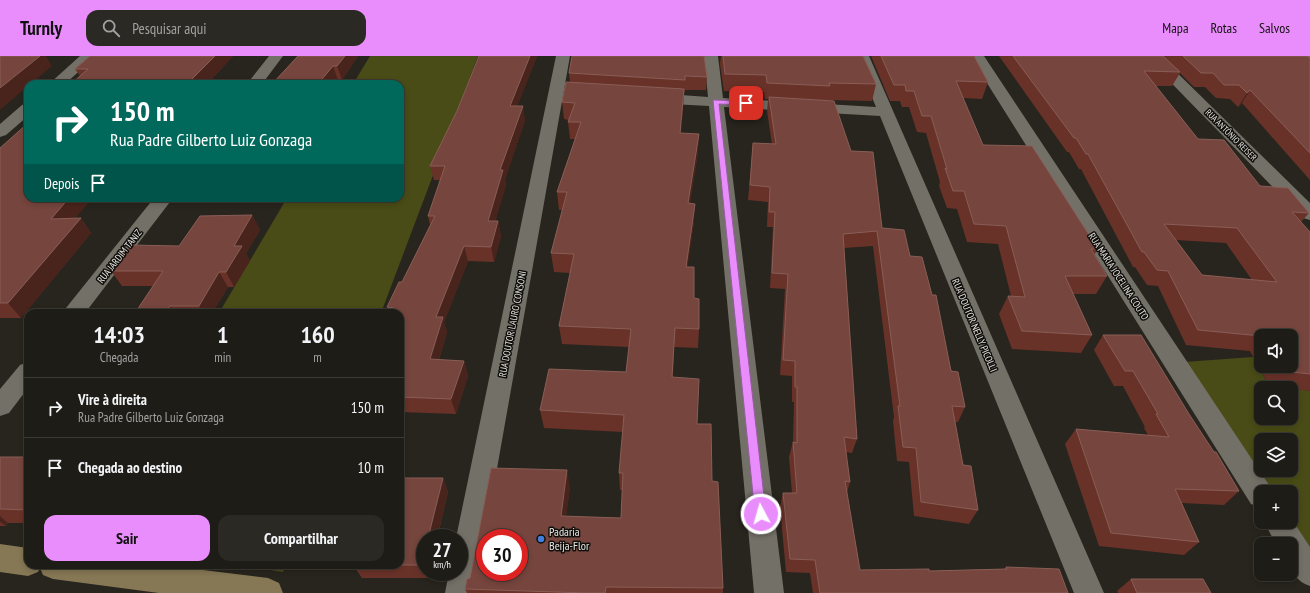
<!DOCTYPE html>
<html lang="pt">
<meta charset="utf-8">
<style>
body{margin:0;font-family:"PT Sans Narrow",sans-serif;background:#2b2923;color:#f1f3f6;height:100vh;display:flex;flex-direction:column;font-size:15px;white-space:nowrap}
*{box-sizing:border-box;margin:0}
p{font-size:13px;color:#a1a1a1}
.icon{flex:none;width:22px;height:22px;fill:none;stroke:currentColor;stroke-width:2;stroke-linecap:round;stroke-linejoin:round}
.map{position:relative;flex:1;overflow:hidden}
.drawer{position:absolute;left:24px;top:253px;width:380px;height:260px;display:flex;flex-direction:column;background:#1e1c16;border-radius:12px;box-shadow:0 2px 6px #0003,0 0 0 1px #3c3a35}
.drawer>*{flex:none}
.top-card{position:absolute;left:24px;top:24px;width:380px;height:122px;border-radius:12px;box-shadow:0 2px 6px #0003,0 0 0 1px #3c3a35;background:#00695c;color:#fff;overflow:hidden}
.buttons{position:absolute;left:1254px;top:273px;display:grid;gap:8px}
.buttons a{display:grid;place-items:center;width:44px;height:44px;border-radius:8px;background:#1e1c16;box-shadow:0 2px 6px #0003,0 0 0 1px #3c3a35;font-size:20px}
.speed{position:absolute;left:416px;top:473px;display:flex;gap:8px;font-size:20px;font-weight:700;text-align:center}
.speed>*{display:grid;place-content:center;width:52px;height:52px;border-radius:50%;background:#1e1c16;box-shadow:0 2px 6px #0003,0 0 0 1px #3c3a35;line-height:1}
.speed small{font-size:10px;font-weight:400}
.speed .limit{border:6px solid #d22;background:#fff;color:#111}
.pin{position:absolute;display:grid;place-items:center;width:34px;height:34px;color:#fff;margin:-17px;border-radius:8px;box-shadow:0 2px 6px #0006}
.me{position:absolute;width:44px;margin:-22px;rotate:354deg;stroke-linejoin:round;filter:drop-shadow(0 0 3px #0008)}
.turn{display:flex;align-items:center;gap:14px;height:84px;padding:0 20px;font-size:18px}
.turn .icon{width:52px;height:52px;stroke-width:2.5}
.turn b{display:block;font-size:28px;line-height:34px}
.then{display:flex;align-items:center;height:38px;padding:0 20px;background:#0003;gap:8px;font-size:15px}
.eta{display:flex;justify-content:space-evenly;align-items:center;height:68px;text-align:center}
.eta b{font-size:24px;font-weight:700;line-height:28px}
.button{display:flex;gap:8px;margin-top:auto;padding:8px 20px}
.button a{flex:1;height:46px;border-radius:12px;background:#ea8dfc;color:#111;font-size:16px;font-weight:700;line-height:46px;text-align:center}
.button a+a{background:#2b2923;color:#f1f3f6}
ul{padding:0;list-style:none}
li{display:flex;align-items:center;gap:12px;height:60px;padding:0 20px;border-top:1px solid #3c3a35}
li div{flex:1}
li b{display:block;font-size:15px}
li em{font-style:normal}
header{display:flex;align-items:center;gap:24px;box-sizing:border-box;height:56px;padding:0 20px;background:#ea8dfc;color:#111}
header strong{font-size:19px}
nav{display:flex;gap:22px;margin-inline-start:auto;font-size:14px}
.search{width:280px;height:36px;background:#2b2923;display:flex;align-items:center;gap:10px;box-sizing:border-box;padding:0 14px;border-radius:12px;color:#a1a1a1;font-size:15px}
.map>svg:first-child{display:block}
.green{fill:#494c16;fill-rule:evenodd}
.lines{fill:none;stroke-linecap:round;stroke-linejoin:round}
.street{fill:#737067;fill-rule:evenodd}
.secondary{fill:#867855;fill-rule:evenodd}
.wall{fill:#693229;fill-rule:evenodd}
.shaded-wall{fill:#49241c}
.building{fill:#76453d;stroke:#885e57;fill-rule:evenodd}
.route{fill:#ea8dfc;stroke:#985ca4}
.shop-dot{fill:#3f7fe0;stroke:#100e0b;stroke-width:1.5}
.labels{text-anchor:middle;stroke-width:3;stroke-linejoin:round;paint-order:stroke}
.far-street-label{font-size:9px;fill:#e9e7e2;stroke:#100e0b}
.street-label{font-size:10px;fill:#e9e7e2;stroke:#100e0b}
.near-poi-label{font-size:12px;fill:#e9e7e2;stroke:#100e0b;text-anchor:start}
</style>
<header>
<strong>Turnly</strong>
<div class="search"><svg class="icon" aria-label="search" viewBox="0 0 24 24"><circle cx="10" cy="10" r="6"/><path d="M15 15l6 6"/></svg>Pesquisar aqui</div>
<nav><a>Mapa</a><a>Rotas</a><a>Salvos</a></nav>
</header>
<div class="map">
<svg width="1310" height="537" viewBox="0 0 1310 537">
<rect width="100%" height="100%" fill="#28251e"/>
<path class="green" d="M 370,0 L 478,0 L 381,257 L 219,257 L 287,142 L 400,142 L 400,28 L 353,28 Z
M 1253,301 L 1269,330 L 1288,332 L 1261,332 L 1261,362 L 1291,362 L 1291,332 L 1310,335 L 1310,501 L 1291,466 L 1291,436 L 1268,436 L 1184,306 ZM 1261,384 L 1291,384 L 1291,414 L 1261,414 Z
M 237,509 L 286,509 L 283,516 Z"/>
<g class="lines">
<path class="street" d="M 80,0 L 96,0 L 65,28 L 49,28 Z
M 269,0 L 283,0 L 262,28 L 247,28 Z
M 556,0 L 570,0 L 475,537 L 445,537 L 449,516 L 459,516 L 459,482 L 456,482 Z
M 704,0 L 718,0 L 723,42 L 876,51 L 855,0 L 869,0 L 1104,537 L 1074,537 L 880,60 L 724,51 L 784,537 L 754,537 L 709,50 L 653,47 L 648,45 L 645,42 L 648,39 L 653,37 L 708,41 Z
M 970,0 L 984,0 L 1271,432 L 1273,436 L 1261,436 L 1261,452 L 1251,448 Z
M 1145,0 L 1160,0 L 1310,147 L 1310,164 L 1303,162 Z
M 1301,0 L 1310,0 L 1310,5 L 1303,3 Z
M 28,47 L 28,60 L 6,79 L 0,81 L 0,68 L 22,49 Z
M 154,142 L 173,142 L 85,257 L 62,257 Z
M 28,306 L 28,332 L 9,357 L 0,360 L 0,333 L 20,309 Z
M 1291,462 L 1310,491 L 1310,530 C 1289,522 1291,508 1291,488 L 1276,488 L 1264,466 L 1291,466 Z"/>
<path class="secondary" d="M 0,488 L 28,492 L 28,509 L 162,509 L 268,522 L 279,527 L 283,537 L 159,537 L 53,523 L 43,519 L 40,512 L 38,516 L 28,520 L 0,516 Z"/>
</g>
<path class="wall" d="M 90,0 L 233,0 L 207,28 L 80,20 L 75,13 Z
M 298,0 L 358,0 L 342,24 L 338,24 L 334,28 L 272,28 Z
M 477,0 L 537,0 L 517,50 L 525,64 L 505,123 L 506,129 L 495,165 L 498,165 L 501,180 L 494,206 L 468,205 L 444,266 L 447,276 L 439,304 L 464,305 L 468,320 L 456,358 L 400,356 L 400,257 L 389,257 L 387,251 L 402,226 L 430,169 L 428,160 L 440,124 L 434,124 L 430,110 L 457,55 L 478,3 Z
M 721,0 L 863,0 L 876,28 L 872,45 L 828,44 L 851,95 L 882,172 L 910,200 L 965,351 L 958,366 L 955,366 L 963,409 L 978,454 L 969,468 L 914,460 L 909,406 L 897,405 L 893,365 L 894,361 L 873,190 L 844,192 L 857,383 L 852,397 L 846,396 L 850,426 L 847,436 L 860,514 L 929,515 L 1004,513 L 1006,511 L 1068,537 L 813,537 L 810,517 L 786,516 L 780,451 L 783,437 L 792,437 L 789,401 L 793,386 L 794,346 L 792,346 L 792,320 L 780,319 L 785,233 L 770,232 L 773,171 L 767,171 L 768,146 L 748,144 L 753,87 L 772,88 L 767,55 L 768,43 L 765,43 L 764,36 L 724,35 L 720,8 Z
M 871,0 L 974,0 L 988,26 L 982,43 L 963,42 L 983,89 L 1098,193 L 1094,199 L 1107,220 L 1096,238 L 1073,238 L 1092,279 L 1081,297 L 1012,293 L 999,258 L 1008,240 L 1011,240 L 998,188 L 967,186 L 957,153 L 947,152 L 939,130 L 940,126 L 926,77 L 917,76 L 909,51 L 902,51 L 900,45 L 890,45 Z
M 999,0 L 1307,0 L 1310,2 L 1310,124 L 1242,47 L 1238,51 L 1230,43 L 1216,42 L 1205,31 L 1194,31 L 1180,17 L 1172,30 L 1155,30 L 1198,83 L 1260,130 L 1309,157 L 1301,166 L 1310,176 L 1310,335 L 1269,330 L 1250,295 L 1186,289 L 1158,230 L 1147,229 L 1135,211 L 1133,211 L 1081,113 L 1079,113 L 1069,96 L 1067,96 ZM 1176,184 L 1226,187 L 1252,224 L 1202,219 ZM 1261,280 L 1291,280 L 1291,310 L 1261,310 Z
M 569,17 L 707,21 L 706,34 L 685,34 L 684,38 L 681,77 L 698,96 L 690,147 L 694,166 L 687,211 L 699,273 L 698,292 L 674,291 L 673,321 L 697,368 L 712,425 L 723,532 L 723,537 L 467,537 L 465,533 L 470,522 L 570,431 L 566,460 L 621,462 L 622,434 L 620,434 L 619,417 L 623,376 L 544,372 L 540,354 L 626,316 L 629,291 L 562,288 L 559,270 L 570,217 L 554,216 L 551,197 L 562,154 L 559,154 L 557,136 L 575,83 L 570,83 L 568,66 L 569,64 L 564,63 L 562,46 L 570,26 Z
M 0,92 L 28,142 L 92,142 L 75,162 L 81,162 L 91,177 L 21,262 L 0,262 Z
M 252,159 L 260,174 L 246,197 L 250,205 L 234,231 L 228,231 L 212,257 L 135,257 L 153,230 L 122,230 L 111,215 L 179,190 Z
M 1103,279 L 1189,358 L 1239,435 L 1224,449 L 1182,447 L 1199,486 L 1184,499 L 1099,490 L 1065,388 L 1076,373 L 1148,379 L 1144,372 L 1145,371 L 1123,330 L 1114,330 L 1094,294 Z
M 0,401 L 28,401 L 28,467 L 8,467 L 6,470 L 0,470 Z
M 443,422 L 448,436 L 428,522 L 362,522 L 353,509 Z
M 1131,523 L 1211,537 L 1118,537 L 1117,535 Z"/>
<path class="shaded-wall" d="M 40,0 L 46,0 L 52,10 L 31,28 L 28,28 L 28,30 L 0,54 L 0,32 Z
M 215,0 L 233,0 L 207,28 L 187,28 Z
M 345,0 L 358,0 L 342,24 L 337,10 Z
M 530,0 L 537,0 L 512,64 L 510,50 Z
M 333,10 L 338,24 L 334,28 L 318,28 Z
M 684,33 L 683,50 L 680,95 L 680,77 Z
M 1250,34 L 1242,47 L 1238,51 L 1247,37 Z
M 523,50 L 525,64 L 505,123 L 506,129 L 491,180 L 488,165 L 500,114 Z
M 699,78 L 698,96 L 687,165 L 688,147 Z
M 69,142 L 92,142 L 62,178 L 51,163 Z
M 695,148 L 694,166 L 685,229 L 686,211 Z
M 252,159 L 260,174 L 246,197 L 250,205 L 234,231 L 226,216 L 234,190 Z
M 81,162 L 91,177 L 21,262 L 8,247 Z
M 498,165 L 501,180 L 494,206 L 491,191 Z
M 464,190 L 468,205 L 444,266 L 447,276 L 435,318 L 430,303 L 436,261 Z
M 219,216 L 228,231 L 212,257 L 203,257 L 199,250 Z
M 170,250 L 175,257 L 165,257 Z
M 675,272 L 674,291 L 672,339 L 672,321 Z
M 464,305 L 468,320 L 456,358 L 451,343 Z
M 567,414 L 570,431 L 564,476 L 561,460 Z
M 443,422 L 448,436 L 437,482 L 428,482 Z
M 0,460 L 8,467 L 6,470 L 0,466 Z
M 425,495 L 425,516 L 430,516 L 428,522 L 422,509 Z"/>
<path class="building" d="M 0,0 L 40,0 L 0,32 Z
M 90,0 L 215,0 L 187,28 L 71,28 L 88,13 L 75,13 Z
M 298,0 L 345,0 L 337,10 L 333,10 L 318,28 L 272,28 Z
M 479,0 L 530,0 L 510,50 L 523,50 L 500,114 L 503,114 L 488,165 L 498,165 L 491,191 L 464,190 L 436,261 L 443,261 L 430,303 L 464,305 L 451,343 L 400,341 L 400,257 L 392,257 L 394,252 L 387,251 L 399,226 L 402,226 L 435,160 L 428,160 L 445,110 L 430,110 L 457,55 Z
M 572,0 L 704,0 L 707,21 L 685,20 L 685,24 L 569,17 Z
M 723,0 L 863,0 L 876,28 L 829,27 L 830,30 L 767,27 L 766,19 L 725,18 Z
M 881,0 L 974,0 L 988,26 L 956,25 L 983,89 L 1032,90 L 1098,193 L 1091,193 L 1107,220 L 1065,220 L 1092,279 L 1022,275 L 1008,240 L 1025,241 L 1006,170 L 974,168 L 964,135 L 953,135 L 945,112 L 947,113 L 931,60 L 922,60 L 914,35 L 906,35 L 905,29 L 894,29 Z
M 1013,0 L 1163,0 L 1180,16 L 1144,15 L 1198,83 L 1224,84 L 1260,130 L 1288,132 L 1309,157 L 1292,156 L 1310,176 L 1310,318 L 1283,315 L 1280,310 L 1291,310 L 1291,280 L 1261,280 L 1198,274 L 1168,215 L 1157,214 L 1144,196 L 1142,196 L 1088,98 L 1086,98 L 1076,82 L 1074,82 ZM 1164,168 L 1237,172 L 1277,226 L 1202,219 Z
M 1183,0 L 1307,0 L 1310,2 L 1310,97 L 1250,34 L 1247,37 L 1239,29 L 1224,29 L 1213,17 L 1201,17 Z
M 566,26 L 684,33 L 680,77 L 699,78 L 688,147 L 695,148 L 686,211 L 694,211 L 694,242 L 699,243 L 699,273 L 675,272 L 672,321 L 699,323 L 697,368 L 711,368 L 712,425 L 718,426 L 723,532 L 606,531 L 605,537 L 586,537 L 465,533 L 467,523 L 470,522 L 491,412 L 567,414 L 561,460 L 621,462 L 623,417 L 619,417 L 624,359 L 540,354 L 549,313 L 626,316 L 631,273 L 559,270 L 574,198 L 551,197 L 567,136 L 557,136 L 581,66 L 568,66 L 575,47 L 562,46 ZM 485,482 L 519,482 L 519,516 L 485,516 Z
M 769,41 L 834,45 L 851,95 L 873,96 L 882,172 L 904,174 L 910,200 L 922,201 L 932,239 L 936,239 L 951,315 L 958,316 L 965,351 L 952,350 L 963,409 L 971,410 L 978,454 L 921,446 L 916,392 L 903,391 L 898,350 L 900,350 L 877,175 L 843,178 L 857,383 L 844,381 L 850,426 L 845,425 L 860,514 L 929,513 L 929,515 L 1007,513 L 1006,511 L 1059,513 L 1068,537 L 820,537 L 815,504 L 790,503 L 783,437 L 797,437 L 793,386 L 797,387 L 797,331 L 795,331 L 795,305 L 783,304 L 788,218 L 772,217 L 775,156 L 769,156 L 770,131 L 750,129 L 753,87 L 776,88 Z
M 28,67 L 28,142 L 69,142 L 51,163 L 81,162 L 8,247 L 0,247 L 0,92 Z
M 252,159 L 234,190 L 242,190 L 226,216 L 219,216 L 199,250 L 170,250 L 165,257 L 135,257 L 163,215 L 111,215 L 131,189 L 179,190 L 200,160 Z
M 1103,279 L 1141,279 L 1189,358 L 1214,396 L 1216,396 L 1239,435 L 1175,433 L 1199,486 L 1111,477 L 1076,373 L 1169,381 L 1156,358 L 1158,358 L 1133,315 L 1125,315 Z
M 0,401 L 28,401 L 28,454 L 0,453 Z
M 400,422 L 443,422 L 428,482 L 425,482 L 425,495 L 422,509 L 353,509 L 400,509 Z
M 1131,523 L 1203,523 L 1211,537 L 1137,537 Z"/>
<path class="route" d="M 713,44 L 746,45 L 749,47 L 746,49 L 719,48 L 766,458 L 765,461 L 761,463 L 757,461 L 755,458 Z"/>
<circle class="shop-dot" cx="541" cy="483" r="4"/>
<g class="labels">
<g class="far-street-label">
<text transform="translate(1231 79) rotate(45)" y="3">RUA ANTÔNIO REISER</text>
</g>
<g class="street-label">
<text transform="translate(119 200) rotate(-52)" y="4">RUA JARDIM TANIZ</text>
<text transform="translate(1119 220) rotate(57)" y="4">RUA MARIA JOCELINA COUTO</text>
<text transform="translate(512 268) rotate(-79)" y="4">RUA DOUTOR LAURO CONSONI</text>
<text transform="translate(975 269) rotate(67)" y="4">RUA DOUTOR NELLY PICOLLI</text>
</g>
<g class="near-poi-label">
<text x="549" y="480">Padaria<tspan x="549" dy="14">Beija-Flor</tspan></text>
</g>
</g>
</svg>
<div class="buttons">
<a><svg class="icon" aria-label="sound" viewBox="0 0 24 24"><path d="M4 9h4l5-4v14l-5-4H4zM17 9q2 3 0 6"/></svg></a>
<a><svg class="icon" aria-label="search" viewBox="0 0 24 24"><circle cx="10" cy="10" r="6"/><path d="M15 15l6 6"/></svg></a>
<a><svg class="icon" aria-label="layers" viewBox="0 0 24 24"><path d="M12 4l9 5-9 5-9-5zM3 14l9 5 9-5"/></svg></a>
<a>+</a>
<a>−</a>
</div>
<div class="speed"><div>27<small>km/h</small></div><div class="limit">30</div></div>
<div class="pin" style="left:746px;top:47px;background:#d93025"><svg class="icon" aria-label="arrive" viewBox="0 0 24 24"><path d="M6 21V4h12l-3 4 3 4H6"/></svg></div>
<svg class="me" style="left:761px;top:458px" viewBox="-20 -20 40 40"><circle r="17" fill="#ea8dfc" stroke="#fff" stroke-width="3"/><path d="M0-11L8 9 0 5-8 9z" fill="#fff"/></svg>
<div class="top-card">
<div class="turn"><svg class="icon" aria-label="right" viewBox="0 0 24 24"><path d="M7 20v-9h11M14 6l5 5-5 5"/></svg><div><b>150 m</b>Rua Padre Gilberto Luiz Gonzaga</div></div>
<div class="then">Depois<svg class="icon" aria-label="arrive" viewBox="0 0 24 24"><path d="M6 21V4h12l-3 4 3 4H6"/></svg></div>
</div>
<section class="drawer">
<div class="eta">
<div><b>14:03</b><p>Chegada</p></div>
<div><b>1</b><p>min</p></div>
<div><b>160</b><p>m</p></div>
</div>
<ul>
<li><svg class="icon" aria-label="right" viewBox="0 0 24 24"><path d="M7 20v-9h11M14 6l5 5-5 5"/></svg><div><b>Vire à direita</b><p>Rua Padre Gilberto Luiz Gonzaga</p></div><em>150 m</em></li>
<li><svg class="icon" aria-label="arrive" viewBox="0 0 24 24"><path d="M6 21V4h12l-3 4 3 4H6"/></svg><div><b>Chegada ao destino</b></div><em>10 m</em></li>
</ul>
<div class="button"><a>Sair</a><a>Compartilhar</a></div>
</section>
</div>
